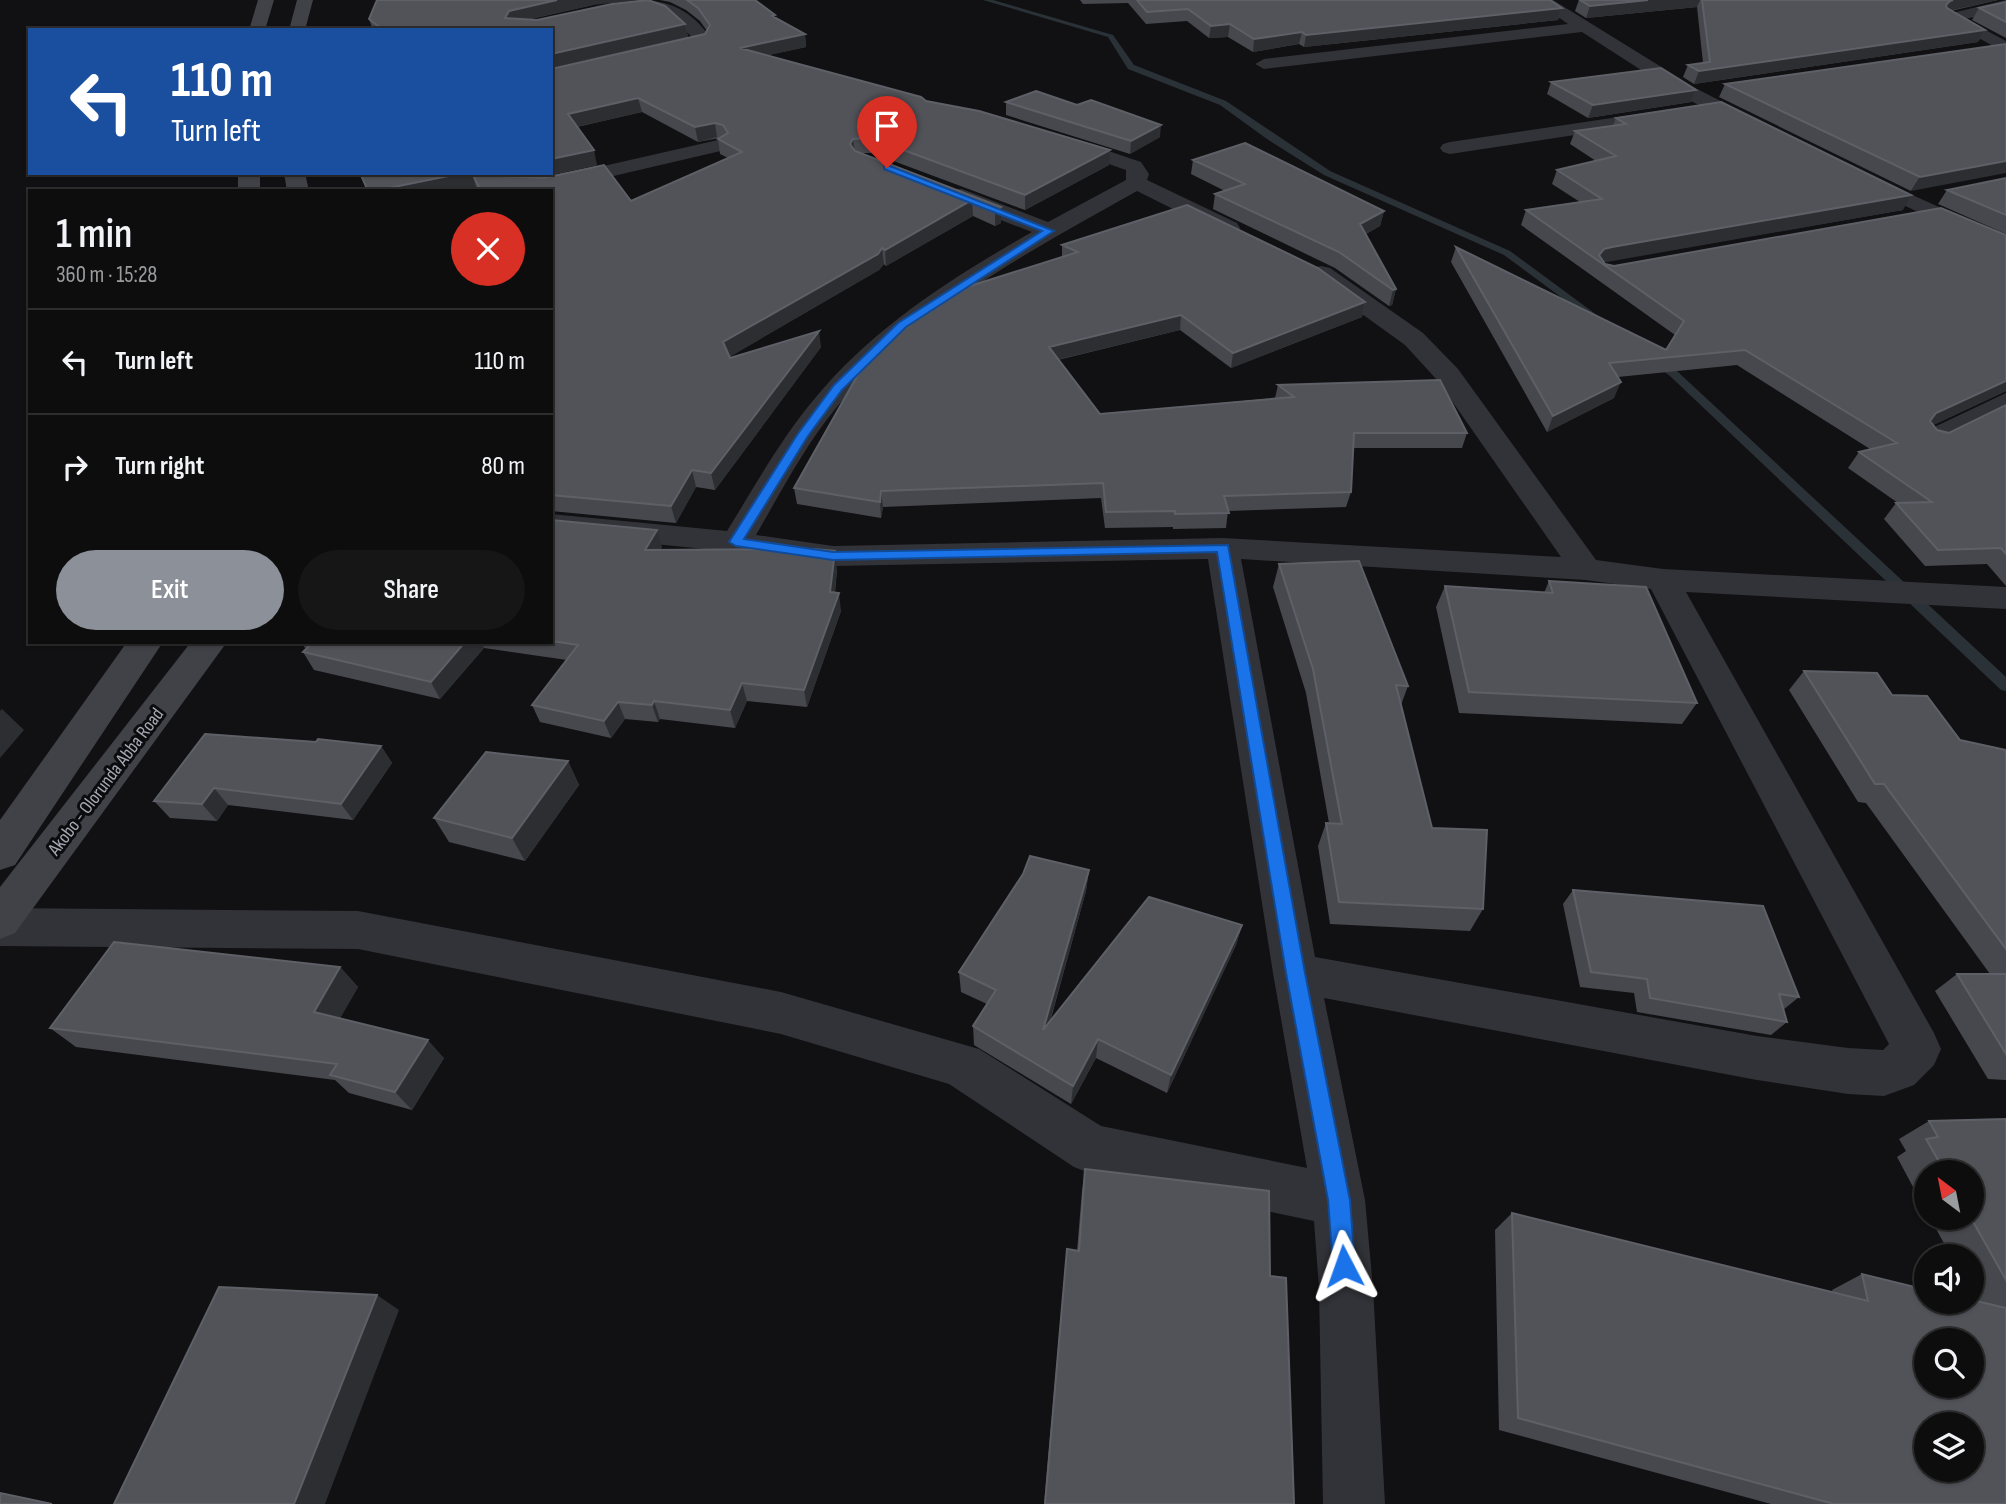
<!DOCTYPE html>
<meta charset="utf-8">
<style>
body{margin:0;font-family:"Sofia Sans Condensed",sans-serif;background:#161617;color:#f1f3f6;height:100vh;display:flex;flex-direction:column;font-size:26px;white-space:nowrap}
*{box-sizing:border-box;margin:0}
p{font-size:23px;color:#9a9c9e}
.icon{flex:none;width:38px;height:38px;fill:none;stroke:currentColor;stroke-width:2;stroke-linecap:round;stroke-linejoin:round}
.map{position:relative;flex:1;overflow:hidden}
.panel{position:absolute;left:28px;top:189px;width:525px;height:455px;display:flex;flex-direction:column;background:#0d0d0e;border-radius:0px;box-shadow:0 2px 5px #0004,0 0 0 2px #2d2d2e}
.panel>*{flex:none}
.top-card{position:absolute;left:28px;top:28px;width:525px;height:147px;border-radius:0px;box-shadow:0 2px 5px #0004,0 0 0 2px #2d2d2e;background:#1a4fa0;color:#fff;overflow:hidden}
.needle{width:46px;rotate:328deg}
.controls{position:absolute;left:1914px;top:1160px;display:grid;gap:14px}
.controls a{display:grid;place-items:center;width:70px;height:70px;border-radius:50%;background:#0d0d0e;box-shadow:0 2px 5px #0004,0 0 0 2px #2d2d2e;font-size:35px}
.pin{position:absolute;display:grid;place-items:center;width:60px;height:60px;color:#fff;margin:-72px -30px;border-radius:50% 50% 50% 0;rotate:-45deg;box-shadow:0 0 7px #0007}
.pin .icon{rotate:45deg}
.me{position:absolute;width:77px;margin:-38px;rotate:356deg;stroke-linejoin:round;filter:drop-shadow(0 0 5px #0008)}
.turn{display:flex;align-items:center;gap:24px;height:147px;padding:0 28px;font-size:32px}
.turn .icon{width:91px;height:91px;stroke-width:2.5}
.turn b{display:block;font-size:49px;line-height:60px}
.round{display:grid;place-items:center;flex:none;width:74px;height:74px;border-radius:37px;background:#161617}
.overview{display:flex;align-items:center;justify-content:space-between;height:119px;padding:0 28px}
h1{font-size:42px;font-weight:600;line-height:52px}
.primary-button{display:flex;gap:14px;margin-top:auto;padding:14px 28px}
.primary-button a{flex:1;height:80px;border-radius:42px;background:#8c9099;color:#fff;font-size:28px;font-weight:600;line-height:80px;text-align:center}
.primary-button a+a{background:#161617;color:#f1f3f6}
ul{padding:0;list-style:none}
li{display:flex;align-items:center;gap:21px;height:105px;padding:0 28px;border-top:2px solid #2d2d2e}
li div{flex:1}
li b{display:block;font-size:26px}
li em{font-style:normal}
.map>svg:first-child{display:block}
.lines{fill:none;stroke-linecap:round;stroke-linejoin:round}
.stream{fill:#2a3238;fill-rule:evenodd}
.minor{fill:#323338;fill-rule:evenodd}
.secondary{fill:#404248;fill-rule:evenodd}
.wall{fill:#47484e;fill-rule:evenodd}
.shaded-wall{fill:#2d2e32}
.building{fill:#515359;stroke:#5e6067;stroke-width:2;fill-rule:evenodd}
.route{fill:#1a73e8;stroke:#114b97;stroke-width:2}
.labels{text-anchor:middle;stroke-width:6;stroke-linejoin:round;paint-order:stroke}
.street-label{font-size:19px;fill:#a3a8b3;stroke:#0c0c0e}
</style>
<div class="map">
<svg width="2006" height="1504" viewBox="0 0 2006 1504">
<rect width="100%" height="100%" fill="#111113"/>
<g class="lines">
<path class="stream" d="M 983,0 L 993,0 L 1113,35 L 1134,65 L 1226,101 L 1330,171 L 1510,251 L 1609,324 L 1600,326 L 1504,255 L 1324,175 L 1267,139 L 1220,105 L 1128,69 L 1108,37 Z
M 1650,357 L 1658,357 L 1678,372 L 2006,677 L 2006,691 L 2001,690 L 1670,376 L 1650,361 Z"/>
<path class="minor" d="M 1534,0 L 1553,0 L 1697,89 L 1764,123 L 1767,127 L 1757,133 L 1750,131 L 1683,97 L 1582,32 L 1264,69 L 1255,64 L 1264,59 L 1568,24 Z
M 2006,0 L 2006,10 L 1965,19 L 2006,41 L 2006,53 L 1942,18 L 1944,15 Z
M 651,1 C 677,3 695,16 710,37 L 707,45 L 657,57 L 651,56 L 648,52 L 651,48 L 693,38 L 669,16 L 651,10 L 614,14 L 540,30 L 511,30 L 513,26 L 593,8 Z
M 1666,110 L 1676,116 L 1673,120 L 1450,154 L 1443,152 L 1440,148 L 1443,144 L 1450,142 Z
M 1061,135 L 1141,162 L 1149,174 L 1147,180 L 1237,223 L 1240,228 L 1237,233 L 1221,233 L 1137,191 C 1029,252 915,311 836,408 C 804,447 781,492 756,535 L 833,546 L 1223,538 L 1561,557 L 1438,381 L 1405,345 L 1312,278 L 1309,273 L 1312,268 L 1321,266 L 1330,268 L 1423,333 L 1458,369 L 1596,560 L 1663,569 L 2006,587 L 2006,609 L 1686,592 L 1934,1033 L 1941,1049 L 1934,1065 L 1914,1085 L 1884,1096 L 1848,1094 L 1757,1080 L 1324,998 L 1365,1200 L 1373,1288 L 1385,1504 L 1323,1504 L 1319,1288 L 1314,1221 L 1092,1174 L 1074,1167 L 949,1084 L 781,1034 L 358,949 L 0,946 L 0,908 L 358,911 L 781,992 L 979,1049 L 1101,1126 L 1307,1168 L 1273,973 L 1208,559 L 833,566 L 736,552 L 551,534 L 551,514 L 727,531 C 755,486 781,438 816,397 C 874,327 953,277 1032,232 L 946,199 L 943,194 L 946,189 L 962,189 L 1048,222 L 1126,180 L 1126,170 L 1054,145 L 1051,141 L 1054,137 ZM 1241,559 L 1586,580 L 1651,589 L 1889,1044 L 1883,1050 L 1848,1048 L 1757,1036 L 1315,957 Z
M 718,140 L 725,142 L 728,146 L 725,150 L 549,191 L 509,191 L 512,186 L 520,185 Z
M 1861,172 L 2006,237 L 2006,253 L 1854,182 L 1850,178 L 1854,174 Z
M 2006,393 L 2006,412 L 1946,443 L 1936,446 L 1926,443 L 1921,437 L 1926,431 Z"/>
<path class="secondary" d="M 258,0 L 274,0 L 265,30 L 249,30 Z
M 297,0 L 313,0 L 305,30 L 289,30 Z
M 238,173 L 260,173 L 260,191 L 238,191 Z
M 284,173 L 305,173 L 309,191 L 287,191 Z
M 127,642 L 163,642 L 15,865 L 0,870 L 0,820 Z
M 191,642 L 227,642 L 15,933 L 0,939 L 0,887 Z"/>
</g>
<path class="wall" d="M 660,0 L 755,0 L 775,15 L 775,17 L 805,34 L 806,47 L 768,55 L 926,101 L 1109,165 L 1025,210 L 872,153 L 861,153 L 1001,207 L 1001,223 L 995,226 L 973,216 L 886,266 L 884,264 L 879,270 L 729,357 L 730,358 L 821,347 L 715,490 L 696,487 L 676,523 L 551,511 L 551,191 L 478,191 L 476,187 L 457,191 L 368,191 L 360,173 L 551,173 L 551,69 L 705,34 L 707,31 L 700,21 L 686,10 L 670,2 ZM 642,112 L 698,142 L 719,138 L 718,139 L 720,154 L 728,158 L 631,201 L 536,178 L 597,165 L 577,127 Z
M 1080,0 L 1550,0 L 1562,8 L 1558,20 L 1304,47 L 1299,44 L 1253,52 L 1228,37 L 1209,38 L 1187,21 L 1146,24 L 1128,3 L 1083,4 Z
M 1579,0 L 1998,0 L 1951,11 L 1985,30 L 1978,42 L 1694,84 L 1683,77 L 1688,65 L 1703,63 L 1697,7 L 1586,18 L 1575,11 Z
M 2006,2 L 2006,38 L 1972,20 L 1979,8 Z
M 593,5 L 531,19 L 685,24 L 688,37 L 551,68 L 551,30 L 373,30 L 369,19 Z
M 2006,44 L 1911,191 L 1719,97 L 1725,84 Z
M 1551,82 L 1696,90 L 1691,102 L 1588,118 L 1547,94 Z
M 1006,102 L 1077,105 L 1160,137 L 1130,154 L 1006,115 Z
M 1616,118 L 1903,210 L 1606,261 L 1604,262 L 1605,264 L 1614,266 L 2006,235 L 2006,391 L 1933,425 L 1937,430 L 1949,433 L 2006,405 L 2006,586 L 1987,564 L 1925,566 L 1884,519 L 1896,503 L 1898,503 L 1848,468 L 1859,452 L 1870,449 L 1737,365 L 1618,377 L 1614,398 L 1547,432 L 1451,262 L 1456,247 L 1666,350 L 1675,335 L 1521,225 L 1526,210 L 1580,202 L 1552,184 L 1557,170 L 1596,161 L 1570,144 L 1575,131 L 1613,126 Z
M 1193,160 L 1384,211 L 1380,226 L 1366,234 L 1396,289 L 1392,305 L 1389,306 L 1335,268 L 1213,209 L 1215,194 L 1225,191 L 1191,174 Z
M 2006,178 L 2006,234 L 1938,204 L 1947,190 Z
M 1062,245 L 1365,302 L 1362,317 L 1231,368 L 1180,330 L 1058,360 L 1100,414 L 1275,398 L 1278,385 L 1467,433 L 1462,448 L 1353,448 L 1351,492 L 1346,507 L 1228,511 L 1226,528 L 1173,529 L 1173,527 L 1105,528 L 1101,498 L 883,507 L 881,518 L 797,504 L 794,488 L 1062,257 Z
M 551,520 L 662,547 L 660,550 L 837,569 L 835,593 L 841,611 L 807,707 L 747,701 L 735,728 L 660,719 L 658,722 L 625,719 L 611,738 L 540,722 L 532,705 L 567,660 L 484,648 L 440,699 L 314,670 L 303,652 L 306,649 L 302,644 L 304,642 L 551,642 Z
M 1279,564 L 1408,686 L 1401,705 L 1432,828 L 1483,909 L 1470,931 L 1330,924 L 1318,846 L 1326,823 L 1329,823 L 1306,693 L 1273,587 Z
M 1549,581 L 1697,703 L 1682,724 L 1459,713 L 1436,607 L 1445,586 L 1544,593 Z
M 1804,671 L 1892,695 L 1960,740 L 2006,750 L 2006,1080 L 1988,1079 L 1935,991 L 1957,974 L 1990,974 L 1866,803 L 1858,802 L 1789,690 Z
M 381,746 L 392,763 L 353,820 L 228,805 L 217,821 L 170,818 L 154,801 Z
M 568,761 L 579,785 L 525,861 L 449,842 L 434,818 Z
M 1089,870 L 1086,891 L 1050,1022 L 1242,925 L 1236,945 L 1167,1093 L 1096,1058 L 1071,1104 L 974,1045 L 973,1026 L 987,1004 L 961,992 L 959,972 Z
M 1573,890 L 1799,997 L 1783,1010 L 1787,1022 L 1771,1035 L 1637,1012 L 1634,993 L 1580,987 L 1563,904 Z
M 340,967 L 358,987 L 340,1018 L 444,1058 L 412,1110 L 349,1093 L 335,1080 L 76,1047 L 50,1028 Z
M 2006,1119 L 2006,1504 L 1771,1504 L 1499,1430 L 1495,1230 L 1512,1213 L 1833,1292 L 1832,1290 L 1862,1274 L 1975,1301 L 1972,1297 L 1972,1256 L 1951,1256 L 1930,1218 L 1972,1218 L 1972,1172 L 1927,1172 L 1927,1213 L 1897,1157 L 1906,1151 L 1899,1139 L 1929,1121 Z
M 1085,1169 L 1270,1276 L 1294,1504 L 1044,1504 L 1065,1269 L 1067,1249 L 1077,1251 L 1082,1191 Z"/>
<path class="shaded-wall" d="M 557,0 L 638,0 L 593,5 L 512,23 L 505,18 L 509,11 Z
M 1648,0 L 1700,0 L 1697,7 L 1586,18 L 1590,6 Z
M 1953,0 L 1998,0 L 1943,12 L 1946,5 L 1950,1 Z
M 1562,8 L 1558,20 L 1304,47 L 1306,35 Z
M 685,24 L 688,37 L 551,68 L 551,54 Z
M 1230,24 L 1228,37 L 1209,38 L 1211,26 Z
M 1985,30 L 1978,42 L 1694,84 L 1699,71 Z
M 1302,32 L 1299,44 L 1253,52 L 1254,39 Z
M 805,34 L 806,47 L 742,61 L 740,48 Z
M 1696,90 L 1691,102 L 1588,118 L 1593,105 Z
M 638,98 L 642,112 L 572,128 L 568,114 Z
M 715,123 L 717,137 L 698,142 L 695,127 Z
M 1161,125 L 1160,137 L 1130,154 L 1131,141 Z
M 853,139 L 855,153 L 850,144 Z
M 594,150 L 597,165 L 512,183 L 501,176 L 504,173 L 551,173 L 551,159 Z
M 1110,150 L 1109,165 L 1025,210 L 1025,195 Z
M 2006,161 L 2006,173 L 1911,191 L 1920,177 Z
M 463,173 L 472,173 L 476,187 L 457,191 L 374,191 Z
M 1911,195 L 1903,210 L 1601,263 L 1599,255 L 1604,249 L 1612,247 Z
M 972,200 L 973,216 L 886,266 L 885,250 Z
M 1001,207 L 1001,223 L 995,226 L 995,211 Z
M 1384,211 L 1380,226 L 1356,239 L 1360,224 Z
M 882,248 L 884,264 L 879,270 L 726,359 L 723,342 Z
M 1396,289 L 1392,305 L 1389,306 L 1393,290 Z
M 1365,302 L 1362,317 L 1231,368 L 1233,353 Z
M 1181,315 L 1180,330 L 1048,362 L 1049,347 Z
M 819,331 L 821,347 L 715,490 L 711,473 Z
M 2006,381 L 2006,391 L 1925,429 L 1936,413 Z
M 1621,382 L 1614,398 L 1547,432 L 1553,416 Z
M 692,470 L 696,487 L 676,523 L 671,506 Z
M 881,491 L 883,507 L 881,518 L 880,502 Z
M 657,530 L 662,547 L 650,568 L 645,550 Z
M 835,551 L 837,569 L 833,609 L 839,593 L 841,611 L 807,707 L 804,690 L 830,592 Z
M 465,642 L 481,642 L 484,648 L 440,699 L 431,682 Z
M 742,683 L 747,701 L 735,728 L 730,710 Z
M 654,701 L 660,719 L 658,722 L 652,705 Z
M 618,702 L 625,719 L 611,738 L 604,721 Z
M 2,709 L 24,730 L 0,758 L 0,711 Z
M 381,746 L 392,763 L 353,820 L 341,804 Z
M 568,761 L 579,785 L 525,861 L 512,838 Z
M 214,788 L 228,805 L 217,821 L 202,804 Z
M 1089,870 L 1086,891 L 1042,1049 L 1043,1030 Z
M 1242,925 L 1236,945 L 1167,1093 L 1171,1075 Z
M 340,967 L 358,987 L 333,1031 L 314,1012 Z
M 1098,1039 L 1096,1058 L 1071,1104 L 1073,1086 Z
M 428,1040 L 444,1058 L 412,1110 L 395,1092 Z
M 377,1295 L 399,1310 L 325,1504 L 294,1504 Z"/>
<path class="building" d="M 377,0 L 557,0 L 509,11 L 505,18 L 537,20 L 612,4 L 648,0 L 665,6 L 685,24 L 551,54 L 551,30 L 383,30 L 369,19 Z
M 687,0 L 755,0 L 775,15 L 772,16 L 805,34 L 740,48 L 921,97 L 926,101 L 979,111 L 1110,150 L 1025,195 L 871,138 L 853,139 L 850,144 L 855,151 L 1001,207 L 995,211 L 972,200 L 885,250 L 882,248 L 878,254 L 723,342 L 730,358 L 819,331 L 711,473 L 692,470 L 671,506 L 551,495 L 551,191 L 481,191 L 472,173 L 504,173 L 501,176 L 544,178 L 604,165 L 631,201 L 742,152 L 718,139 L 728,133 L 723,125 L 715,123 L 695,127 L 638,98 L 568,114 L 594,150 L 551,159 L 551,69 L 705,34 L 710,25 L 698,8 Z
M 1137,0 L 1550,0 L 1562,8 L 1306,35 L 1302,32 L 1254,39 L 1230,24 L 1211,26 L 1188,9 L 1147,12 Z
M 1580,0 L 1648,0 L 1590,6 Z
M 1702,0 L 1953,0 L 1950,1 L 1946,5 L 1947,8 L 1985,30 L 1699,71 L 1688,65 L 1710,62 Z
M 2006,2 L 2006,22 L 1979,8 Z
M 2006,44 L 2006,161 L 1920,177 L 1725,84 Z
M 1661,68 L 1696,90 L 1593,105 L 1551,82 Z
M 1036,91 L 1077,105 L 1091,100 L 1161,125 L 1131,141 L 1006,102 Z
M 1721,102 L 1911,195 L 1612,247 L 1604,249 L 1599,255 L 1605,264 L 1614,266 L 1941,208 L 2006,235 L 2006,381 L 1936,413 L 1930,421 L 1937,430 L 1949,433 L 2006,405 L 2006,554 L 2001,548 L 1938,550 L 1896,503 L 1932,502 L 1859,452 L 1897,443 L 1745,350 L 1609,363 L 1621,382 L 1553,416 L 1456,247 L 1666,350 L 1684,321 L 1526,210 L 1602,199 L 1557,170 L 1616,156 L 1575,131 L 1626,124 L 1616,118 Z
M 1245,143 L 1384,211 L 1360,224 L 1396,289 L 1393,290 L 1339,252 L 1215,194 L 1245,184 L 1193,160 Z
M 360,173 L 463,173 L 374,191 L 368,191 Z
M 2006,178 L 2006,215 L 1947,190 Z
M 1187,205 L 1318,268 L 1365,302 L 1233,353 L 1181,315 L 1049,347 L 1100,414 L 1294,397 L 1278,385 L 1440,380 L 1467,433 L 1354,433 L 1351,492 L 1224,496 L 1229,513 L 1175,514 L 1175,511 L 1106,512 L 1103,483 L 881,491 L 880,502 L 794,488 L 864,364 L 938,300 L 951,292 L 1078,252 L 1062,245 Z
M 551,520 L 657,530 L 645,550 L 814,549 L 835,551 L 830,592 L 839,593 L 804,690 L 742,683 L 730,710 L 654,701 L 652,705 L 618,702 L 604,721 L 532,705 L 578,645 L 551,641 Z
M 1359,561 L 1408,686 L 1396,685 L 1432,828 L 1487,830 L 1483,909 L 1339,902 L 1326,823 L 1342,824 L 1313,669 L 1279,564 Z
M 1549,581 L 1646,587 L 1697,703 L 1469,692 L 1445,586 L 1553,593 Z
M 304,642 L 465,642 L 431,682 L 303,652 L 310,645 L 302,644 Z
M 1804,671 L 1877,673 L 1892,695 L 1927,696 L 1960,740 L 2006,750 L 2006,949 L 1884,784 L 1875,784 Z
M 205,734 L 316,742 L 318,739 L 381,746 L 341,804 L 214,788 L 202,804 L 154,801 Z
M 486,752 L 568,761 L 512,838 L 434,818 Z
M 1030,856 L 1089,870 L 1043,1030 L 1149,897 L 1242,925 L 1171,1075 L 1098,1039 L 1073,1086 L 973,1026 L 996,990 L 959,972 L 1023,874 Z
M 1573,890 L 1763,906 L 1799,997 L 1779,994 L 1787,1022 L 1650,998 L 1647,979 L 1591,972 Z
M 114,942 L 340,967 L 314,1012 L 428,1040 L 395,1092 L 330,1075 L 337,1064 L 50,1028 Z
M 1957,974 L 2006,974 L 2006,1054 Z
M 2006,1119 L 2006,1280 L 1971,1218 L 1972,1218 L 1972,1172 L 1945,1172 L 1926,1139 L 1938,1137 L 1929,1121 Z
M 1085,1169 L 1269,1191 L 1270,1276 L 1286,1278 L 1294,1504 L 1045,1504 L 1067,1249 L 1079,1251 Z
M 1512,1213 L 1868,1301 L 1862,1274 L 1927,1290 L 1927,1302 L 1972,1302 L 1972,1300 L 2006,1308 L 2006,1504 L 1834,1504 L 1518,1418 ZM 1927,1340 L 1972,1340 L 1972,1386 L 1927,1386 ZM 1927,1424 L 1972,1424 L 1972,1470 L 1927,1470 Z
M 219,1287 L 377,1295 L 294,1504 L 114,1504 Z
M 0,1493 L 52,1504 L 0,1504 Z"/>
<path class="route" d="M 884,166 L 890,166 L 1054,231 L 906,327 L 842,390 L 808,436 L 744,539 L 833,552 L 1228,545 L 1305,973 L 1350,1200 L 1355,1266 L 1352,1274 L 1344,1277 L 1336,1274 L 1333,1266 L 1328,1200 L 1286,973 L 1217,552 L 833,560 L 736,546 L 729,542 L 797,435 L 834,385 L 898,323 L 1042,231 L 884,169 Z"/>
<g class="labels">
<g class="street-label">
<text transform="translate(105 781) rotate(-53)" y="7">Akobo - Olorunda Abba Road</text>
</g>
</g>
</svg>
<div class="controls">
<a><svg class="needle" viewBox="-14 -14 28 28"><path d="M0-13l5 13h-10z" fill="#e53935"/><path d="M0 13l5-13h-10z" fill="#9a9c9e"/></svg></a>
<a><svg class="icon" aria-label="sound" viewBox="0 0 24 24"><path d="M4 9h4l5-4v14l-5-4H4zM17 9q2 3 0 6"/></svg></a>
<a><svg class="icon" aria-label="search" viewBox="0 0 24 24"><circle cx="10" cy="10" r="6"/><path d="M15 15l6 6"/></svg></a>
<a><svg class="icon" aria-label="layers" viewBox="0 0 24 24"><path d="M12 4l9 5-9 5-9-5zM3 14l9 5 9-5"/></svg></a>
</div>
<div class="pin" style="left:887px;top:168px;background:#d93025"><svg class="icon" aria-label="arrive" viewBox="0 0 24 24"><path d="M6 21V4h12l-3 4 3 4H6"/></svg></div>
<svg class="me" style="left:1344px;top:1266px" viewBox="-20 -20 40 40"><path d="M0-17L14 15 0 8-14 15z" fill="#1a73e8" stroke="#fff" stroke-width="4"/></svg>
<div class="top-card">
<div class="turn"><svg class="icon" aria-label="left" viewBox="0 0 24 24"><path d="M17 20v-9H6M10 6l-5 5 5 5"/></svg><div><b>110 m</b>Turn left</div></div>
</div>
<section class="panel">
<div class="overview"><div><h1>1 min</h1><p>360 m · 15:28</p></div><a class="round" style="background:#d93025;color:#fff"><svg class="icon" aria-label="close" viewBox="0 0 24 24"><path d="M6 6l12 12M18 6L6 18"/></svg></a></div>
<ul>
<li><svg class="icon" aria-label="left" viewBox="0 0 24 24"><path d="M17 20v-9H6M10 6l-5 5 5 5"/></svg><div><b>Turn left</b></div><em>110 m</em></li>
<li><svg class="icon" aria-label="right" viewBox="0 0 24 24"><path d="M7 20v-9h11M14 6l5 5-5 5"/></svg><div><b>Turn right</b></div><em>80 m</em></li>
</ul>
<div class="primary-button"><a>Exit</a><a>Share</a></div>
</section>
</div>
